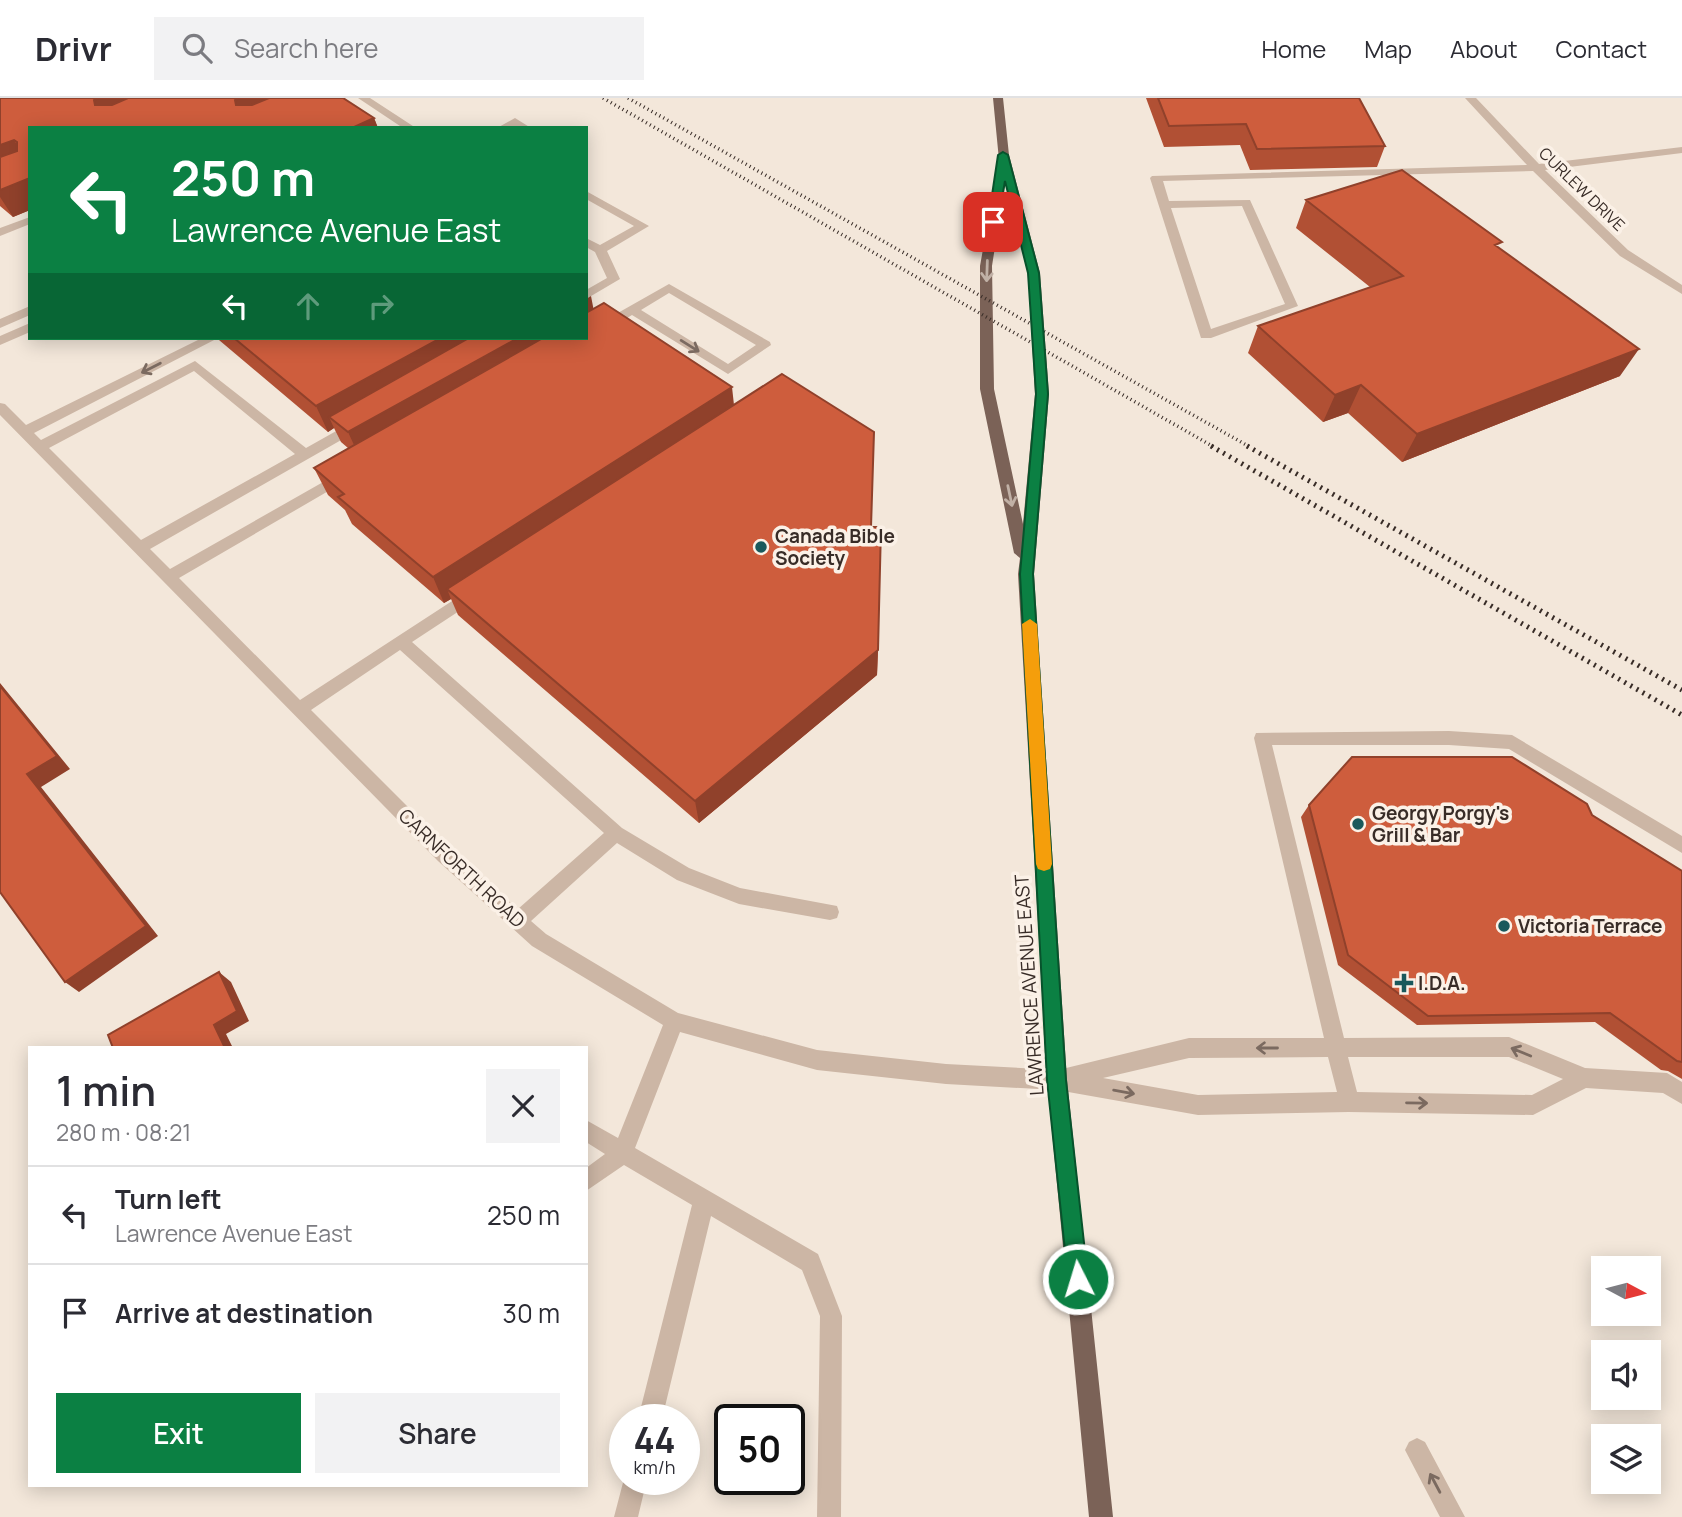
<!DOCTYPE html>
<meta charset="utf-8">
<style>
body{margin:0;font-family:Manrope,sans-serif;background:#f2f2f3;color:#2b2b33;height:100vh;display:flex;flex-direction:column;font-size:26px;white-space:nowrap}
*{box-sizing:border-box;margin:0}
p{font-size:23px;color:#7c7c81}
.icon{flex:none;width:38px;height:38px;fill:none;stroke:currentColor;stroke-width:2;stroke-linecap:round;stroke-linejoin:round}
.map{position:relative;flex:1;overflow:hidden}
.panel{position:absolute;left:28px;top:948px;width:560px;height:441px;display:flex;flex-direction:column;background:#fff;border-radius:0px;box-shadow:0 4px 18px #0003}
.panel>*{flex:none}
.top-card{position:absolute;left:28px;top:28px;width:560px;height:214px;border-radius:0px;box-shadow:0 4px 18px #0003;background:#0b8043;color:#fff;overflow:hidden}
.needle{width:46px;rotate:97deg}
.buttons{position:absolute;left:1591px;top:1158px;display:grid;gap:14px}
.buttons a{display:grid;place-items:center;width:70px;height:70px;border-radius:0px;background:#fff;box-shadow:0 4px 18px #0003;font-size:35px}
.speed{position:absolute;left:609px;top:1306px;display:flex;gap:14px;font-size:35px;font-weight:700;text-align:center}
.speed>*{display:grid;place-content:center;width:91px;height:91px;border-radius:50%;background:#fff;box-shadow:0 4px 18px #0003;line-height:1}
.speed small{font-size:18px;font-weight:400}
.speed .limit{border:4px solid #111;border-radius:10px;background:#fff;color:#111}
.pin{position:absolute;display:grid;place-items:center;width:60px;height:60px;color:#fff;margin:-30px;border-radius:14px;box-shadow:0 4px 10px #0006}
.me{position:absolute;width:77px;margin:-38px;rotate:355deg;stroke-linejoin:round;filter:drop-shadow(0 0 5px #0008)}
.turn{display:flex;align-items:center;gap:24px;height:147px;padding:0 28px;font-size:32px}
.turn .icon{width:91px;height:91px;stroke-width:2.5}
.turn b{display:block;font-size:49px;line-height:60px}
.lanes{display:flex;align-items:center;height:66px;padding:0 28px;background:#0003;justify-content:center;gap:35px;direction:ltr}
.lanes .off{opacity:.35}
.round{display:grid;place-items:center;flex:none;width:74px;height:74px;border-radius:0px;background:#f2f2f3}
.head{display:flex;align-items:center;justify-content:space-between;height:119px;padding:0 28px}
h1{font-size:42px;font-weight:600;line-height:52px}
.cta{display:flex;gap:14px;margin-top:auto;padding:14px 28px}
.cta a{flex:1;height:80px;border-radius:0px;background:#0b8043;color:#fff;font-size:28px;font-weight:600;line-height:80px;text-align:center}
.cta a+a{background:#f2f2f3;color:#2b2b33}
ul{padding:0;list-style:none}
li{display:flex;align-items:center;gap:21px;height:98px;padding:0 28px;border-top:2px solid #e1e1e2}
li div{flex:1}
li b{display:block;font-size:26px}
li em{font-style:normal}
header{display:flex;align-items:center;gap:42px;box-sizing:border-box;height:98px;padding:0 35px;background:#fff;border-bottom:2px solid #e1e1e2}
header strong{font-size:33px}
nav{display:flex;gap:38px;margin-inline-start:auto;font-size:24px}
.search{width:490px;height:63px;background:#f2f2f3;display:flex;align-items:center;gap:18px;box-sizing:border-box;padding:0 24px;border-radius:0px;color:#7c7c81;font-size:26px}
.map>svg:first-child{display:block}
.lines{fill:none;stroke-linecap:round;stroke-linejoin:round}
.minor{fill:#ccb6a5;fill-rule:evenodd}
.major{fill:#7b6257;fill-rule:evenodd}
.rail-far1{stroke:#382c27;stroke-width:3.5;stroke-dasharray:1 3.5;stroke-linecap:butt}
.rail{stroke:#382c27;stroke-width:5;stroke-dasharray:2 5;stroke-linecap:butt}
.wall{fill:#b15034}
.shaded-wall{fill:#90412b}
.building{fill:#ce5d3d;stroke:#90412b;stroke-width:2}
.oneway{stroke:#c1b1a6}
.oneway2{stroke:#7b6a60}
.route{fill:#0b8043;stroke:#07532c;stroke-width:2}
.slow{fill:#f59e0b}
.poi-dot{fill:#19595c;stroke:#fbf1e7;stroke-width:2.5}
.labels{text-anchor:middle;stroke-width:7;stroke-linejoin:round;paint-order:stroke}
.far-street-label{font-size:16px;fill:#382c27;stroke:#fbf1e7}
.poi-label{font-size:19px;font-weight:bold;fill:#382c27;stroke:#fbf1e7;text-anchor:start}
.street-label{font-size:19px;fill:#382c27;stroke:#fbf1e7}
</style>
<header>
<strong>Drivr</strong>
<div class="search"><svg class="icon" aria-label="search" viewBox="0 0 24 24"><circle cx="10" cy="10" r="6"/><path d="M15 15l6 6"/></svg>Search here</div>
<nav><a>Home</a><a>Map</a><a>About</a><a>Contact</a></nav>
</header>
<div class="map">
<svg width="1682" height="1419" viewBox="0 0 1682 1419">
<rect width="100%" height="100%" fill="#f3e7da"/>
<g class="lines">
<path class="minor" d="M 358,0 L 370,0 L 416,30 L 403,30 Z
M 1465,0 L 1476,0 L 1539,66 L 1682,49 L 1682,55 L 1545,72 L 1628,152 L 1682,187 L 1682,196 L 1620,158 L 1533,73 L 1163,83 L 1169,103 L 1250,102 L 1298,208 L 1211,240 L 1201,240 L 1150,80 L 1152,78 L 1527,67 ZM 1242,108 L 1285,206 L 1211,231 L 1171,110 Z
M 515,20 L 531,30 L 515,28 L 497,30 Z
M 586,93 L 649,128 L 607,153 L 620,181 L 586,201 L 586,192 L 607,180 L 595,154 L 586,149 L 586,140 L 600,147 L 634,128 L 586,101 Z
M 30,119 L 30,126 L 0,138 L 0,130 Z
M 669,186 L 770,244 L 771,247 L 728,276 L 632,217 L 591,242 L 580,240 L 586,240 L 586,233 ZM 669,195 L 756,247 L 728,266 L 641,212 Z
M 30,208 L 30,217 L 0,230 L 0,221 Z
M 30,225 L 30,234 L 0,247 L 0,238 Z
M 202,240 L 218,240 L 34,335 L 41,342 L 195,263 L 306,350 L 354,323 L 364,323 L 364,329 L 150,451 L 170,471 L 339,375 L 349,375 L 349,381 L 179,480 L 300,602 L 469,492 L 479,492 L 482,496 L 479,500 L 412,544 L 622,730 L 689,770 L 740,790 L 837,808 L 839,814 L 837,820 L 830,822 L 739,806 L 677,782 L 617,745 L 531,823 L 546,836 L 678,915 L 817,952 L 946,966 L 1058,972 L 1189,940 L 1324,940 L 1254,640 L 1256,635 L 1449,633 L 1512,637 L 1682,738 L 1682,755 L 1509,651 L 1449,647 L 1272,647 L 1344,940 L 1509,939 L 1585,970 L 1667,975 L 1682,984 L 1682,1006 L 1663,995 L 1586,990 L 1533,1017 L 1349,1014 L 1198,1017 L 1057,992 L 946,986 L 817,972 L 680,934 L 635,1050 L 818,1156 L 842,1218 L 841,1419 L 817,1419 L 820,1218 L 802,1172 L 711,1118 L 662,1321 L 638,1321 L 692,1107 L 624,1067 L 586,1093 L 586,1070 L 605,1056 L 586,1044 L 586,1022 L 618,1040 L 663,927 L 532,848 L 438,763 L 0,317 L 0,305 L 5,306 L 26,327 ZM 194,273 L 295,356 L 141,442 L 49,350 ZM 400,552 L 604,735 L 518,811 L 450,751 L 311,612 ZM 1328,959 L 1337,994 L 1198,997 L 1103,980 L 1189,960 ZM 1348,959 L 1509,959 L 1563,981 L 1532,997 L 1357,994 Z
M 1417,1340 L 1425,1344 L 1465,1419 L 1440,1419 L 1405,1352 L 1409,1344 Z
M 625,1377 L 625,1381 L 647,1381 L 638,1419 L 614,1419 Z"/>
<path class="major" d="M 993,0 L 1003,0 L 1009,57 L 1040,175 L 1049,296 L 1034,476 L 1067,982 L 1113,1419 L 1089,1419 L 1047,982 L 1018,476 L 1020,460 L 1014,455 L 980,291 L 980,168 L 999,62 ZM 1005,85 L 1028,175 L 1035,296 L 1023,426 L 994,291 L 992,168 Z"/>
<path class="rail-far1" d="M 603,0 L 1214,349
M 628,0 L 1250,349"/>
<path class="rail" d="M 1211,348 L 1682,617
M 1247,348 L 1682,592"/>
</g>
<path class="wall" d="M 0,0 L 374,20 L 378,30 L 30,30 L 30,112 L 13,119 L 0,108 Z
M 1146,0 L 1359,0 L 1385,48 L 1377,69 L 1250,72 L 1240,47 L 1164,49 Z
M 1306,102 L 1500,150 L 1620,278 L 1402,364 L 1348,315 L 1323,324 L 1248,255 L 1258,228 L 1370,189 L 1296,130 Z
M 594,211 L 734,307 L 871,429 L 878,552 L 877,577 L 699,725 L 458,517 L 451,501 L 444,505 L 352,426 L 345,412 L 328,397 L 314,370 L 348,350 L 341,344 L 334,330 L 328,334 L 219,242 L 218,240 L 586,240 Z
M 1309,707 L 1592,717 L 1682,773 L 1682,981 L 1668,973 L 1661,972 L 1595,924 L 1417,927 L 1338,867 L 1301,719 Z"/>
<path class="shaded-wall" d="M 99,0 L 172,0 L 108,30 L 95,7 L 94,2 Z
M 240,0 L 280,0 L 284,10 L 236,7 L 235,2 Z
M 374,20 L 378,30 L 352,30 Z
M 14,42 L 29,68 L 0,78 L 0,47 Z
M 30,80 L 30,112 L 13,119 L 0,99 L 0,92 Z
M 591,198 L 596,224 L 586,230 L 586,201 Z
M 441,240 L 496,240 L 329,319 L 334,330 L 328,334 L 316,308 Z
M 518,240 L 570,240 L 360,360 L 348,334 Z
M 1639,251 L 1620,278 L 1402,364 L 1417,336 Z
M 1361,287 L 1348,315 L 1323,324 L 1335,297 Z
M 732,289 L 735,316 L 447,491 L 451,501 L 444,505 L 433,479 Z
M 878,552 L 877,577 L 699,725 L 695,703 Z
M 0,585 L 70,671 L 41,689 L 158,838 L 79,894 L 65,884 L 27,676 L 0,588 Z
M 219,874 L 231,884 L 249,923 L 226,936 L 233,950 L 225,950 L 214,927 Z"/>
<path class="building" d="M 0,0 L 99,0 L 94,2 L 95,7 L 112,7 L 128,0 L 240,0 L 235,2 L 236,7 L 252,7 L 269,0 L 343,0 L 374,20 L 352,30 L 30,30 L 30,80 L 0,92 L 0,59 L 17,53 L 17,44 L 14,42 L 0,47 Z
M 1158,0 L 1359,0 L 1385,48 L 1257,51 L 1246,26 L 1169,28 Z
M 1402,72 L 1502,144 L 1495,147 L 1639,251 L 1417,336 L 1361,287 L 1335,297 L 1258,228 L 1403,178 L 1306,102 Z
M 604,205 L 732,289 L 433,479 L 338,399 L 344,396 L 314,370 L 543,240 L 586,240 L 586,215 Z
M 234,240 L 441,240 L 316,308 Z
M 469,240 L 518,240 L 348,334 L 329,319 Z
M 782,276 L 874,334 L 871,429 L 881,429 L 878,552 L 695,703 L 447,491 Z
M 0,588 L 57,658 L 27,676 L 146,828 L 65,884 L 0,794 Z
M 1352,659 L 1512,659 L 1587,706 L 1592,717 L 1682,773 L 1682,964 L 1677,963 L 1610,915 L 1428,918 L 1348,857 L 1309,707 Z
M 219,874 L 237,913 L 214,927 L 225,950 L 113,950 L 108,937 Z"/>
<defs><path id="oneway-shaft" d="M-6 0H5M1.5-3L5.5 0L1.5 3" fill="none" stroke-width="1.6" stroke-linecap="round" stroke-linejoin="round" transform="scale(1.75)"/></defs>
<g class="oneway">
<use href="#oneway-shaft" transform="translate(987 173) rotate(92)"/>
<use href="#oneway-shaft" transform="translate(1010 398) rotate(78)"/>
</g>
<g class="oneway2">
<use href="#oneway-shaft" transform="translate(690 248) rotate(32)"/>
<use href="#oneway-shaft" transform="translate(151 270) rotate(153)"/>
<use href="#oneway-shaft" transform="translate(1267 950) rotate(180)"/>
<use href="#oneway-shaft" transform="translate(1521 954) rotate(-158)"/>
<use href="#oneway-shaft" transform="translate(1124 994) rotate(10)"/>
<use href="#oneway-shaft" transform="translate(1417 1005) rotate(1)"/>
<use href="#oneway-shaft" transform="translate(1435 1385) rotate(-118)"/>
</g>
<path class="route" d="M 1003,54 L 1008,57 L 1039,175 L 1048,296 L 1033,476 L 1066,982 L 1088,1181 L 1085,1188 L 1078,1191 L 1071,1188 L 1068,1181 L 1047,982 L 1020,476 L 1036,296 L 1028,175 L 1005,83 L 998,124 L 993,127 L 988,124 L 998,57 Z"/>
<path class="slow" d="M 1030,521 L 1037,526 L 1052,766 L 1050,771 L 1044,773 L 1038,771 L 1036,766 L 1022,526 Z"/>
<g class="poi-dot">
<circle cx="761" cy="449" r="7"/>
<circle cx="1358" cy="726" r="7"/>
<circle cx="1504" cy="828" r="7"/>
<path d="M1400.5 874.5h7v7h7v7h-7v7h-7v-7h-7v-7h7z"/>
</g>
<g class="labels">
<g class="far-street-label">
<text transform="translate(1582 91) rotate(44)" y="6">CURLEW DRIVE</text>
</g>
<g class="poi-label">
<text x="775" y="445">Canada Bible<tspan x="775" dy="22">Society</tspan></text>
<text x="1372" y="722">Georgy Porgy's<tspan x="1372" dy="22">Grill &amp; Bar</tspan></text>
<text x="1518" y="835">Victoria Terrace</text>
<text x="1418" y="892">I.D.A.</text>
</g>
<g class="street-label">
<text transform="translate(462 770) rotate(43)" y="7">CARNFORTH ROAD</text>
<text transform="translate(1029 887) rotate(-94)" y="7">LAWRENCE AVENUE EAST</text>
</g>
</g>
</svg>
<div class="buttons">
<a><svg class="needle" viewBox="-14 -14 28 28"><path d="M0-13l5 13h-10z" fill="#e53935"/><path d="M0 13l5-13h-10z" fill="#7c7c81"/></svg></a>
<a><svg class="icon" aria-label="sound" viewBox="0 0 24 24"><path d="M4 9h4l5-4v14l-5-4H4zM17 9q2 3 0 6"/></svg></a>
<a><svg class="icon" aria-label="layers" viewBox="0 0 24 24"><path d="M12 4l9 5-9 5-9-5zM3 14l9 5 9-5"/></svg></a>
</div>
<div class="speed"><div>44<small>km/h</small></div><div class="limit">50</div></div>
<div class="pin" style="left:993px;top:124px;background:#d93025"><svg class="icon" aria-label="arrive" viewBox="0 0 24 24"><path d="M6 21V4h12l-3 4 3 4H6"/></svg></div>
<svg class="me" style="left:1078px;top:1181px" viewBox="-20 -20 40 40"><circle r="17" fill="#0b8043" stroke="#fff" stroke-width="3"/><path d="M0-11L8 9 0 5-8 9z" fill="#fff"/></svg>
<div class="top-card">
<div class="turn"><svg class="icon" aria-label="left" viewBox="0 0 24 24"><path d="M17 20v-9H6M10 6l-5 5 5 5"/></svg><div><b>250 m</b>Lawrence Avenue East</div></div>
<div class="lanes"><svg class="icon" aria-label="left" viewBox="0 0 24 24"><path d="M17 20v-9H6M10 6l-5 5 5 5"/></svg><svg class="icon off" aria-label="ahead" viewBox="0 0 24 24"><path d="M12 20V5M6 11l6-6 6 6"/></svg><svg class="icon off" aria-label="right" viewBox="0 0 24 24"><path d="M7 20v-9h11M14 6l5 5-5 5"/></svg></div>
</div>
<section class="panel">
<div class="head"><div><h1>1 min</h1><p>280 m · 08:21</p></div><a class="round"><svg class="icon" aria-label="close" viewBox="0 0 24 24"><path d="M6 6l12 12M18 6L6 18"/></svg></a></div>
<ul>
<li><svg class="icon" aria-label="left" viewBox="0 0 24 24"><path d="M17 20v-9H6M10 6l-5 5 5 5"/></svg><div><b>Turn left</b><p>Lawrence Avenue East</p></div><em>250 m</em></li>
<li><svg class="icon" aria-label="arrive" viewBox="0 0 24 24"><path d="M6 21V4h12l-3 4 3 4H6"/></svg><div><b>Arrive at destination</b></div><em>30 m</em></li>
</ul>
<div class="cta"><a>Exit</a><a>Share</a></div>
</section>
</div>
